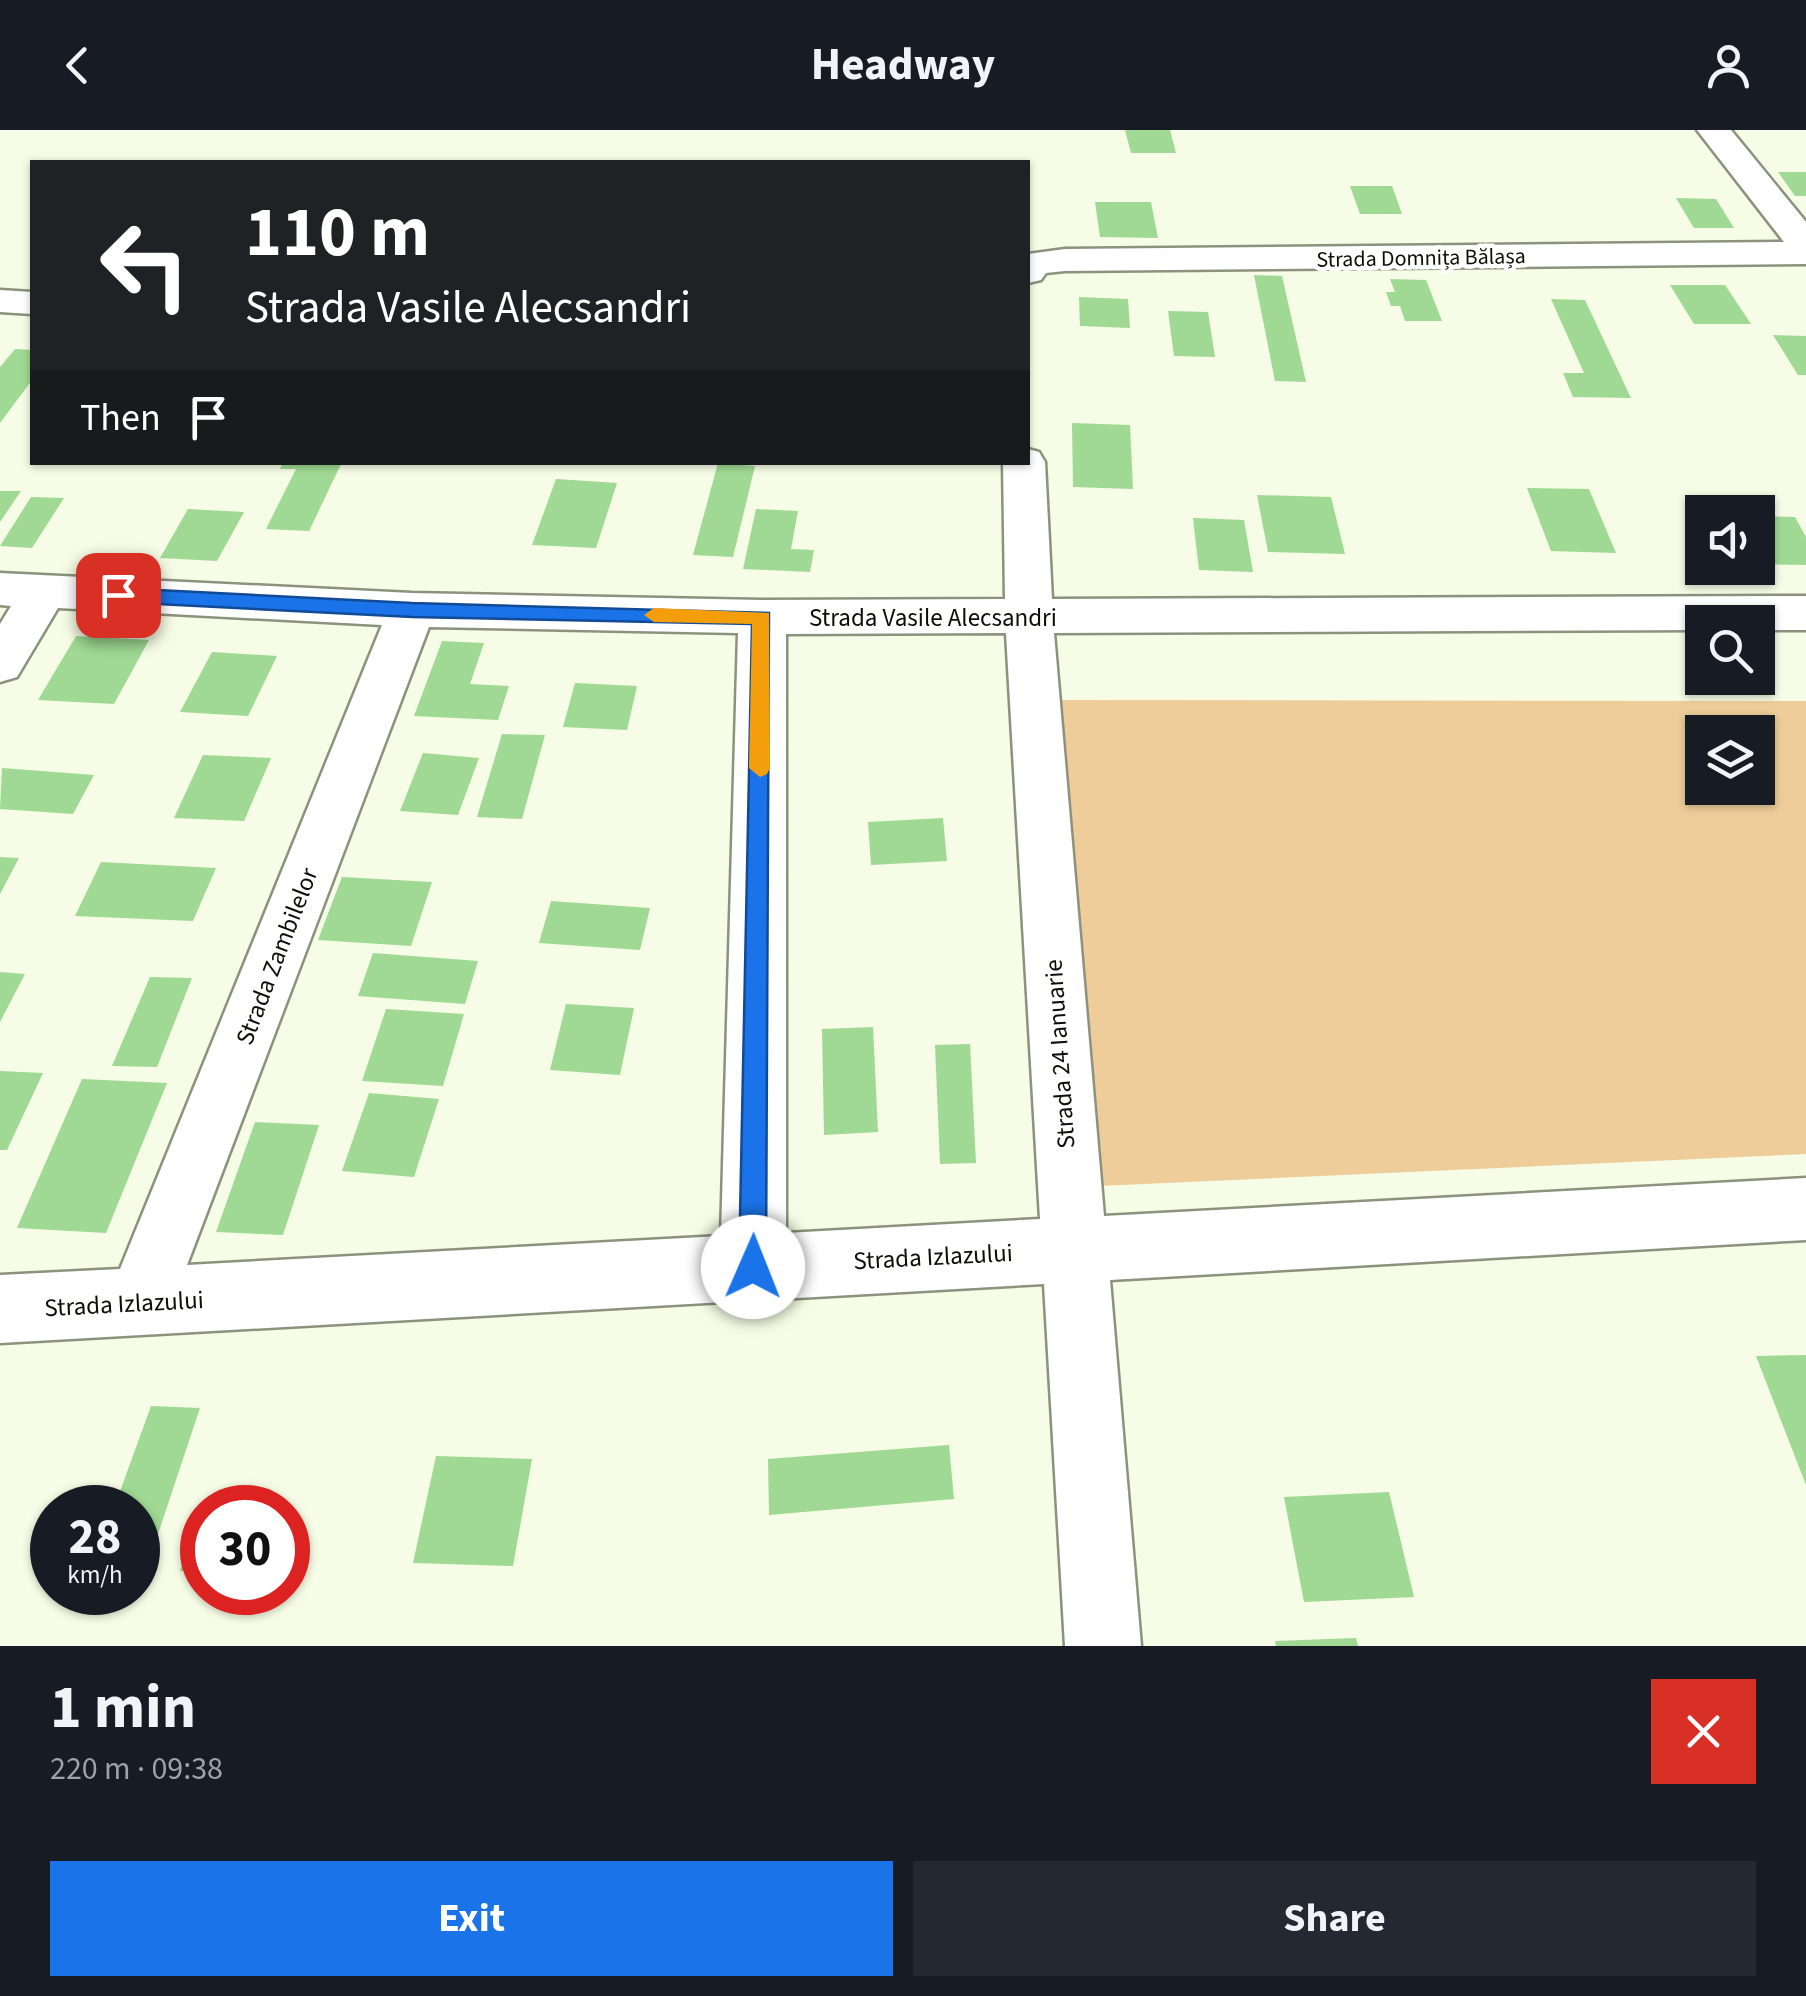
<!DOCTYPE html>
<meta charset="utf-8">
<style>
body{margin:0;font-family:"Source Sans 3",sans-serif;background:#242831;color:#f1f3f6;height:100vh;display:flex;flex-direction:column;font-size:38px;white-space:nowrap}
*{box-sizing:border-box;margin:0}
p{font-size:32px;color:#9ea1a6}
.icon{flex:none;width:55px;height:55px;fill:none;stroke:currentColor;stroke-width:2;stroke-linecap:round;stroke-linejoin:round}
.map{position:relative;height:1516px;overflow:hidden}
.sheet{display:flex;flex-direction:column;background:#171b24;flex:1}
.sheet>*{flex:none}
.hud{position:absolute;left:30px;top:30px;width:1000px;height:305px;border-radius:0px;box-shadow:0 2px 8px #0004;background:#202124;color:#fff;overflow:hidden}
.controls{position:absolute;left:1685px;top:365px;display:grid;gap:20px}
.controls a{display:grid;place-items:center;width:90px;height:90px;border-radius:0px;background:#171b24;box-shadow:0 2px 8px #0004;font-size:50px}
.speed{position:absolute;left:30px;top:1355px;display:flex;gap:20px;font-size:50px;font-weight:700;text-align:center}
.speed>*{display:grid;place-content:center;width:130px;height:130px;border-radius:50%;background:#171b24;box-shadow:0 2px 8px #0004;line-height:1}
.speed small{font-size:25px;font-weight:400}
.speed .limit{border:15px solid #d22;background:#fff;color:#111}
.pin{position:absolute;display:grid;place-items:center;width:85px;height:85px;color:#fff;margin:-42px;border-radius:20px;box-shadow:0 5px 15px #0006}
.me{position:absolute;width:110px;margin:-55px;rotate:1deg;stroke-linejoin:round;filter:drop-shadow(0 0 8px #0008)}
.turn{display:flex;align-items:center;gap:35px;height:210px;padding:0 50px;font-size:45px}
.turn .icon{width:130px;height:130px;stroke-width:2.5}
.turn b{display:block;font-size:70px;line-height:85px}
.then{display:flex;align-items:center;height:95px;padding:0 50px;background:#0003;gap:20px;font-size:38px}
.round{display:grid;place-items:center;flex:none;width:105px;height:105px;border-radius:0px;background:#242831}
.head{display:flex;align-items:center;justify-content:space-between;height:170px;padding:0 50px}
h1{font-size:60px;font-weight:700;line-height:75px}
.cta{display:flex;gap:20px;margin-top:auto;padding:20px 50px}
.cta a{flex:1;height:115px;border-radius:0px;background:#1a73e8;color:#fff;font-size:40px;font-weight:700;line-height:115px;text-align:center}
.cta a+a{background:#242831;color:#f1f3f6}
header{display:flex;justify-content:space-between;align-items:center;height:130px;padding:0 50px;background:#171b24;font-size:45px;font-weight:700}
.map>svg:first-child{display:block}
.green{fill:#eecd9a;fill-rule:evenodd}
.building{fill:#9fd993}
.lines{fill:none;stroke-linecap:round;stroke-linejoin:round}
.minor-casing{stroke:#8c927d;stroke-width:5}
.minor{fill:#fff;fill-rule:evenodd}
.route{fill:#1a73e8;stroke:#114b97;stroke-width:2.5}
.slow{fill:#f59e0b}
.labels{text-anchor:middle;stroke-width:9;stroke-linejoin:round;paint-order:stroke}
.far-street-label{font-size:22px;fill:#0d0f07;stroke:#fff}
.street-label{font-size:25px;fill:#0d0f07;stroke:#fff}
</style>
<header><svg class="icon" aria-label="back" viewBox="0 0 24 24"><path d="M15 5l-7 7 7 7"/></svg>Headway<svg class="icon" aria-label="person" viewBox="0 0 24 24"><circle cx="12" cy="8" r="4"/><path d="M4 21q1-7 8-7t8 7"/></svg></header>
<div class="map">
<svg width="1806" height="1516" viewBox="0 0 1806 1516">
<rect width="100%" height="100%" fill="#f6fce5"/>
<path class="green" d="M 1053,570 L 1806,571 L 1806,1024 L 1099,1056 ZM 1702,602 L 1758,602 L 1758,658 L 1702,658 Z"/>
<path class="building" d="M 1125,0 L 1170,0 L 1176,23 L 1131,23 Z
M 1778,42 L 1806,42 L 1806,66 L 1795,66 Z
M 1350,56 L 1392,56 L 1402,84 L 1360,84 Z
M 1676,68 L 1716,69 L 1734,98 L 1694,98 Z
M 1095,72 L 1151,72 L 1158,108 L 1100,107 Z
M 1254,145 L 1282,146 L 1306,252 L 1275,251 Z
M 1390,149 L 1426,150 L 1442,191 L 1405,191 L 1400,176 L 1391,176 L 1386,162 L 1395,162 Z
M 1670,155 L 1725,155 L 1751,194 L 1694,194 Z
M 1079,167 L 1128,169 L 1130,198 L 1080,196 Z
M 1551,169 L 1585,170 L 1631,268 L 1573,267 L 1563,243 L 1584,243 Z
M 1168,181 L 1208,182 L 1215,227 L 1174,226 Z
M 1773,205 L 1806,206 L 1806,245 L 1798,245 Z
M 15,219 L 32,220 L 32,250 L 0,293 L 0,237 Z
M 1072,293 L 1130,295 L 1133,359 L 1073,357 Z
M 283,332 L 342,332 L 309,401 L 266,399 L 296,339 L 280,339 Z
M 718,333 L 755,336 L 733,427 L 693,425 Z
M 556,349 L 617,353 L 596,418 L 532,415 Z
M 1527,358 L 1589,359 L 1616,423 L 1551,421 Z
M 0,361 L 21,361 L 0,392 Z
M 1257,365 L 1331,367 L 1345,424 L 1268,422 Z
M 31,367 L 64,368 L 32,418 L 0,416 Z
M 188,379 L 244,382 L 217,431 L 160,428 Z
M 756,379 L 798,381 L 791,419 L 814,420 L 810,442 L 743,439 Z
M 1758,386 L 1795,387 L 1806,407 L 1806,435 L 1758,434 Z
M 1193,388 L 1244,390 L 1253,442 L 1199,440 Z
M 76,506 L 149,510 L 114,574 L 38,570 Z
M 442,511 L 484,513 L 470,554 L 509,556 L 498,590 L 414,586 Z
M 212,522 L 277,526 L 248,586 L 180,582 Z
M 575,553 L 637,556 L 627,600 L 563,597 Z
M 502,604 L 545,605 L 522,689 L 477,687 Z
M 423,623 L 479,628 L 458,685 L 400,681 Z
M 203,625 L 271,628 L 244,691 L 174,688 Z
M 2,638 L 94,645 L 73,684 L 0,679 Z
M 943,688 L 947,731 L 871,735 L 868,692 Z
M 0,727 L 19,728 L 0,764 Z
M 101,732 L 216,738 L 193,791 L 75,786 Z
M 342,747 L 432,752 L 411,816 L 318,810 Z
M 551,771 L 650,778 L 640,820 L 539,813 Z
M 373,823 L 478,831 L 465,874 L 358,866 Z
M 0,842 L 25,844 L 0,892 Z
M 150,847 L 192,848 L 157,937 L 112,936 Z
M 566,874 L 634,878 L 620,945 L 550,940 Z
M 386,879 L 464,884 L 443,956 L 362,951 Z
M 873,897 L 878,1002 L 824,1005 L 822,899 Z
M 970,914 L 976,1033 L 940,1034 L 935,915 Z
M 0,941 L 43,943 L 7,1020 L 0,1020 Z
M 82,949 L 167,953 L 106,1103 L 17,1098 Z
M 369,963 L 439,969 L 414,1047 L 342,1041 Z
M 255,992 L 319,995 L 283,1105 L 216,1102 Z
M 1806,1225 L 1806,1355 L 1756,1226 Z
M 151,1276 L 200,1278 L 152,1422 L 138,1422 L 138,1378 L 114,1378 Z
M 949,1315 L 954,1369 L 769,1385 L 768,1329 Z
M 436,1326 L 532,1329 L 513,1436 L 413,1433 Z
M 1389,1362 L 1414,1467 L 1304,1472 L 1284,1367 Z
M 199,1374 L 202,1374 L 202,1441 L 180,1441 Z
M 1356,1508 L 1358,1516 L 1276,1516 L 1275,1511 Z"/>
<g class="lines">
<g class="minor-casing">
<path id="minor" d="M 1697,0 L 1731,0 L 1806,92 L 1806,134 L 1065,141 L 1046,143 L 1041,150 L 1028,153 L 1028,124 L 1065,119 L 1784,112 Z
M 0,160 L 32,162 L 32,184 L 0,182 Z
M 1028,319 L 1039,322 L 1045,332 L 1052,469 L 1806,466 L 1806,500 L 1758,500 L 1758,492 L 1702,492 L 1702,500 L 1054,503 L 1104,1086 L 1806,1048 L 1806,1110 L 1110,1150 L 1141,1516 L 1065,1516 L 1044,1154 L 0,1213 L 0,1145 L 120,1139 L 382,495 L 58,478 L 17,547 L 0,552 L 0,494 L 11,476 L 0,475 L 0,443 L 412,463 L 762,470 L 1005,469 L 1003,332 L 1028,332 ZM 429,497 L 738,503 L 721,1106 L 187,1135 ZM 1006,503 L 1040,1089 L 786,1103 L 786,504 Z"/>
</g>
<use href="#minor" class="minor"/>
</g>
<path class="route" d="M 118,458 L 412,473 L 769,483 L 766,1137 L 762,1146 L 753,1150 L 743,1146 L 739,1137 L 752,494 L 412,487 L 118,472 L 108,465 Z"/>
<path class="slow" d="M 654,478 L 769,483 L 770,638 L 767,644 L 760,647 L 749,638 L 752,494 L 654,492 L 644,485 Z"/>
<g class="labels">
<g class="far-street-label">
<text transform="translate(1421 127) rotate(-1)" y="8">Strada Domnița Bălașa</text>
</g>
<g class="street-label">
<text x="933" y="496">Strada Vasile Alecsandri</text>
<text transform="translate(276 826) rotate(-69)" y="9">Strada Zambilelor</text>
<text transform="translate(1059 924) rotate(-94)" y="9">Strada 24 Ianuarie</text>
<text transform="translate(933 1126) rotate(-3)" y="9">Strada Izlazului</text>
<text transform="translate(124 1173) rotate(-3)" y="9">Strada Izlazului</text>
</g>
</g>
</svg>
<div class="controls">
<a><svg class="icon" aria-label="sound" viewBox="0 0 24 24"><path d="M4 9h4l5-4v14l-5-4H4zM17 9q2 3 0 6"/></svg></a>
<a><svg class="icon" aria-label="search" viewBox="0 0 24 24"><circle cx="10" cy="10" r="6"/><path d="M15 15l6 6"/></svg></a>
<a><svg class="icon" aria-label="layers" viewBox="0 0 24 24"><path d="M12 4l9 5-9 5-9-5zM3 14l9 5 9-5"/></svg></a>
</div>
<div class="speed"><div>28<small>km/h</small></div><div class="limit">30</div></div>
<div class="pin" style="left:118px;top:465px;background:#d93025"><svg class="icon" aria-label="arrive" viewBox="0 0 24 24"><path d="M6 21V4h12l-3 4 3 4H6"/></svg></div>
<svg class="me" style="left:753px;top:1137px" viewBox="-20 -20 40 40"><circle r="19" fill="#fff"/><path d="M0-13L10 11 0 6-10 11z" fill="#1a73e8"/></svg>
<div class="hud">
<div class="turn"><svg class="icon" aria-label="left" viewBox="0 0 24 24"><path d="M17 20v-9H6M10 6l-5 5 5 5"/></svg><div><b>110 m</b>Strada Vasile Alecsandri</div></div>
<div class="then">Then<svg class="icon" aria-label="arrive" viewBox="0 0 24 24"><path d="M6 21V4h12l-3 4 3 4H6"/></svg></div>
</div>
</div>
<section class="sheet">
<div class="head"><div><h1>1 min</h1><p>220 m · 09:38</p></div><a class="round" style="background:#d93025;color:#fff"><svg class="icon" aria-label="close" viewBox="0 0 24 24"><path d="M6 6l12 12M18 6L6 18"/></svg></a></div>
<div class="cta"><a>Exit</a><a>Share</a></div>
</section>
